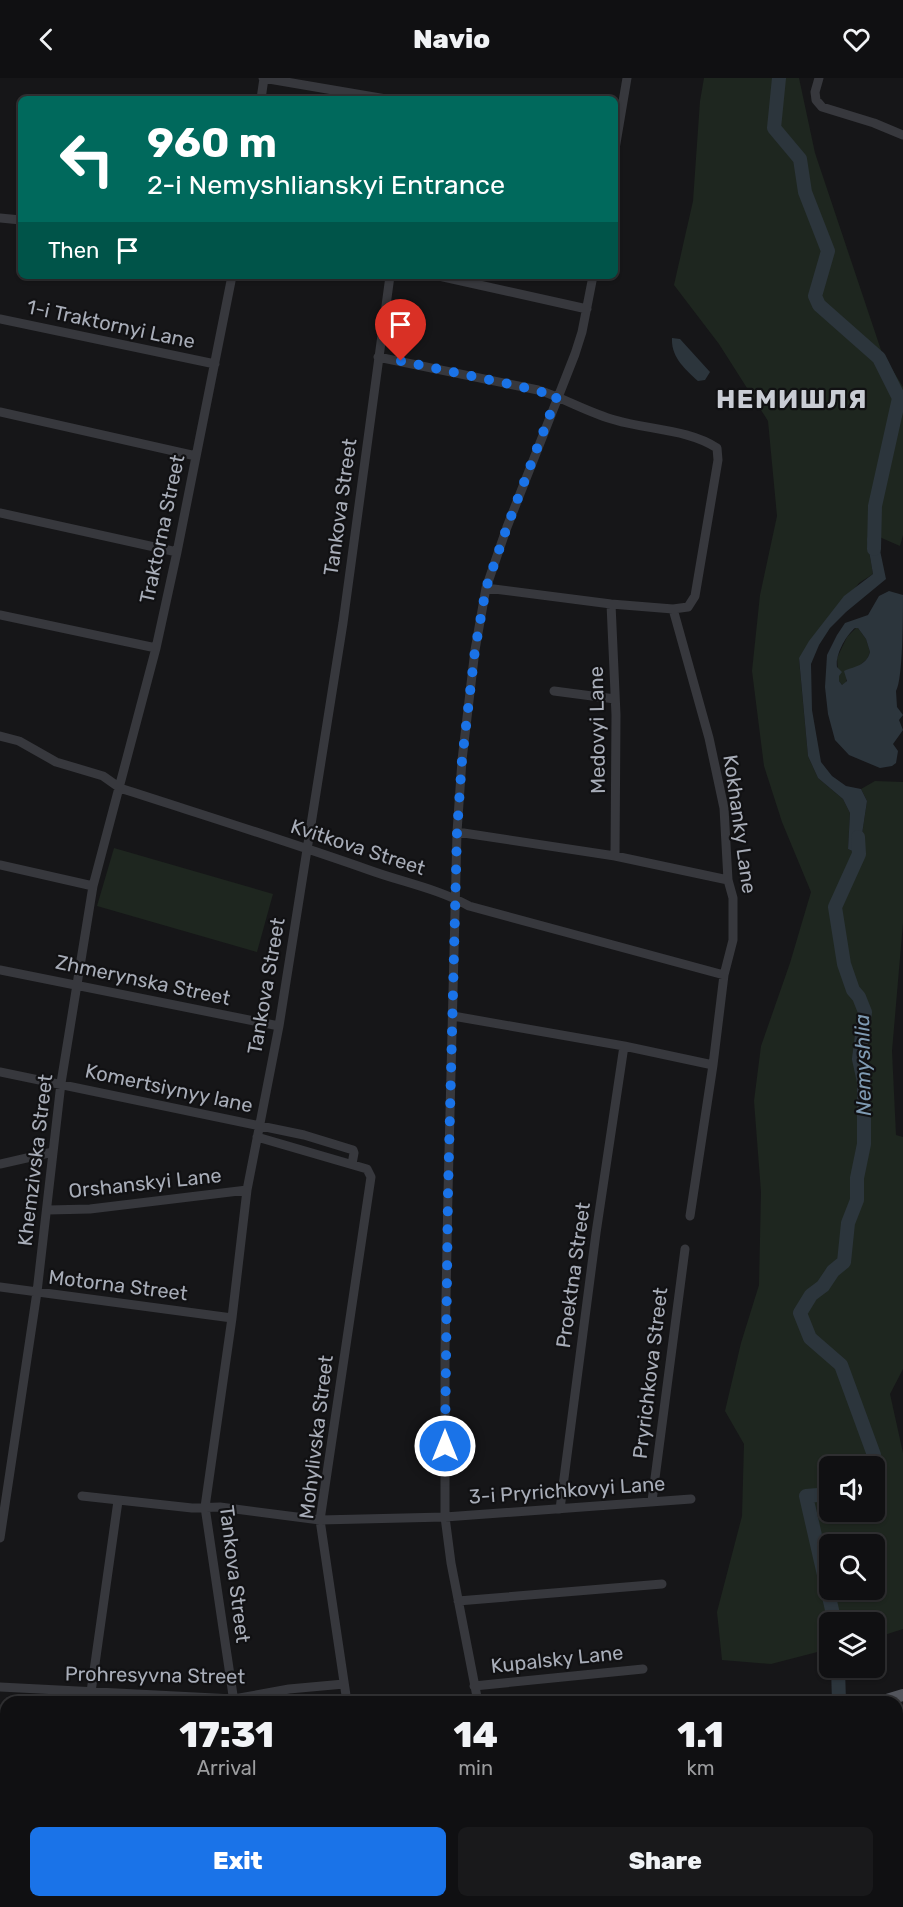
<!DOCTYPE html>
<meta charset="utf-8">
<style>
body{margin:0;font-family:Rubik,sans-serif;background:#19191b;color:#f1f3f6;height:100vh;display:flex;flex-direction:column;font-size:22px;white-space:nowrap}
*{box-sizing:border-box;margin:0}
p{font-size:20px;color:#9c9d9f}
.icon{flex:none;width:33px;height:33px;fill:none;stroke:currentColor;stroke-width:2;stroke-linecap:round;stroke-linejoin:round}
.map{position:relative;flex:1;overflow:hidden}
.panel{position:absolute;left:0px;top:1618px;width:903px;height:212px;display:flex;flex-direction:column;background:#101012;border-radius:18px 18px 0 0;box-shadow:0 2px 4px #0004,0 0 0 2px #303032}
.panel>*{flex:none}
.banner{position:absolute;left:18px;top:18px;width:600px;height:183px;border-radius:9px;box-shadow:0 2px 4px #0004,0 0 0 2px #303032;background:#00695c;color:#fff;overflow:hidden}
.tools{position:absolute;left:819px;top:1378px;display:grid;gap:12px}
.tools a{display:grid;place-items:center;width:66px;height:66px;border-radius:9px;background:#101012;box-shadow:0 2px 4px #0004,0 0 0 2px #303032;font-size:30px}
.pin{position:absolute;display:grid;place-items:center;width:51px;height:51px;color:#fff;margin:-62px -26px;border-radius:50% 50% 50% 0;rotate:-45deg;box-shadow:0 0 6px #0007}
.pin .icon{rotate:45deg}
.me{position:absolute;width:66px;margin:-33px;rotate:0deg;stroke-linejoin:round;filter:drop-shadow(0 0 4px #0008)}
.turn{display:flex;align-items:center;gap:21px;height:126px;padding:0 30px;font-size:27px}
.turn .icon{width:78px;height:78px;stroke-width:2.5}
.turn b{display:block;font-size:42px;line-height:51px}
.then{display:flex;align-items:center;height:57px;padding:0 30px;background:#0003;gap:12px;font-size:22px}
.eta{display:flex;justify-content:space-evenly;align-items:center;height:102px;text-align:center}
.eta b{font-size:36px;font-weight:800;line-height:42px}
.primary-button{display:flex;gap:12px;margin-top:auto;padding:12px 30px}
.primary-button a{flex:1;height:69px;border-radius:9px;background:#1a73e8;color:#fff;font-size:24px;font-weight:800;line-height:69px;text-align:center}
.primary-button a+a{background:#19191b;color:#f1f3f6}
header{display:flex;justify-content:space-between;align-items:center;height:78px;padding:0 30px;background:#101012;font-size:27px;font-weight:800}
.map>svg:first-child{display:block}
.green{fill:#1e261f;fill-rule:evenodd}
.water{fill:#2c353c;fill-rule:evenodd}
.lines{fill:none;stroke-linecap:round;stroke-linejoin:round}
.river{stroke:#2c353c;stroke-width:14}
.minor{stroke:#37383d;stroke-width:9}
.major{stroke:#53555c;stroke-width:12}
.tram{stroke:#4a4c52;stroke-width:1.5}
.route{stroke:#1a73e8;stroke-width:10;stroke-dasharray:0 18}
.labels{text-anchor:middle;stroke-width:4.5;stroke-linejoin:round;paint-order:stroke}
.street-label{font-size:20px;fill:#a8adb8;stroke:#111113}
.water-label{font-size:21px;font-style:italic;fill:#7f9bb3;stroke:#111113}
.district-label{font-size:26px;font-weight:bold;letter-spacing:1.5px;fill:#c9ccd4;stroke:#111113}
</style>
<header><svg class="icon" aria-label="back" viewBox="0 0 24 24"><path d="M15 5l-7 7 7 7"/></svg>Navio<svg class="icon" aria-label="heart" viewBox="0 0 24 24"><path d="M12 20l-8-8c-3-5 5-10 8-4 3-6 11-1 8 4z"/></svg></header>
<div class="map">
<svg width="903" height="1829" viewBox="0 0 903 1829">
<rect width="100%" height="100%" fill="#161618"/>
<path class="green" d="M 704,0 L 799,0 L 815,75 L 882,275 L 903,309 L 903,457 L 900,468 L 877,458 L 871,451 L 867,461 L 873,496 L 859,505 L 799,581 L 808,678 L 818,700 L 843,721 L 850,735 L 848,771 L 859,776 L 867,723 L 861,711 L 875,703 L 903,704 L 903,845 L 892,973 L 896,1057 L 903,1059 L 903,1291 L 890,1316 L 903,1375 L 903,1551 L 875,1560 L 874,1545 L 830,1545 L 829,1571 L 771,1586 L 722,1582 L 717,1534 L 742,1438 L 744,1366 L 725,1333 L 741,1265 L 759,1207 L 761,1114 L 754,1023 L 761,968 L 790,885 L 811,814 L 782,744 L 764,688 L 752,593 L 760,517 L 777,438 L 768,343 L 719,266 L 674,207 L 693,123 L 700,23 ZM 830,1389 L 874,1389 L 874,1434 L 830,1434 ZM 830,1467 L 874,1467 L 874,1512 L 830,1512 Z
M 856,550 L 858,550 L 866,561 L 870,574 L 867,581 L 847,599 L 846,605 L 842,607 L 839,603 L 837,580 L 847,559 Z
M 114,770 L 273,816 L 257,874 L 97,828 Z
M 664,1824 L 823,1824 L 816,1829 L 664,1829 Z"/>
<path class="water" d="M 672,260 L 680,261 L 710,294 L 705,302 L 698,303 C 685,291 671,279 672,260 Z
M 871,451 L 877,458 L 886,501 L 846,534 L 830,550 L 819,567 L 811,586 L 812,632 L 821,684 L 832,698 L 846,708 L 861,711 L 867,723 L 859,776 L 848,771 L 850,735 L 843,721 L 818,700 L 808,678 L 799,580 L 809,563 L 844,518 L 873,496 L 867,461 Z
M 889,513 L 903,517 C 903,536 903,602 896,613 L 897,629 L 903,637 L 899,642 L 903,652 L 893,666 L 898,673 L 896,685 L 892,688 L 880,690 L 849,677 L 835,662 L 828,636 L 825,609 L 827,577 L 837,557 L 845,545 L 868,537 L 879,518 ZM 855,550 L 858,550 L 866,561 L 870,574 C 866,588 855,588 844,593 L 847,603 L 842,607 L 839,603 L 839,598 L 842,594 L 837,589 C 835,577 846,557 855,550 Z
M 903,1715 L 903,1829 L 816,1829 L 823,1824 L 897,1824 L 897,1718 Z"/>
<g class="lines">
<path class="river" d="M 779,0 L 774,50 L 800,81 L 805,114 L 828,173 L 815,218 L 819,227 L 879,280 L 899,320 L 875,428 L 874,471
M 858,759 L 859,776 L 835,829 L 844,886 L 853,912 L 859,919 L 865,934 L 859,981 L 864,1004 L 864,1066 L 857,1100 L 857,1122 L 848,1145 L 844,1184 L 833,1193 L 823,1208 L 811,1217 L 800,1235 L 810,1260 L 841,1287 L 874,1377 L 869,1389
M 830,1416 L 806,1418 L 835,1545
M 838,1590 L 839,1624"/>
<path class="minor" d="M 263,0 L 386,21
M 819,0 L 815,14 L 816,22 L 822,29 L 874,45 L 903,57
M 261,21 L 264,0
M 615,71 L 627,0
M 0,140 L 21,142
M 439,198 L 587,231
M 0,241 L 215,286
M 378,279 L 538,312 C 564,320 589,335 615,342 C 648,352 688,351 717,370 L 718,382 L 695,518 L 688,529 L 673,531 L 611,526 L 486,510
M 0,334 L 196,378
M 0,435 L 177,474
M 611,526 L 616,637 L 615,778
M 673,531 L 709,660 L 724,730 L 728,802 L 733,820 L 733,862 L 724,897 L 713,987 L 690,1138
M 0,537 L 156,570
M 554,613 L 615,621
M 0,658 L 19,663 L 56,684 L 103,698 L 120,710 C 203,737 287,763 369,792 C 402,804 439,811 469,828 L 724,897
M 457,754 L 615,778 L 728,802
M 0,787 L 93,808
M 0,892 L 279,948
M 453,938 L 624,968 L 713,987
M 0,994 L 304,1057 L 353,1072 L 354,1075 L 352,1086
M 257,1059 L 367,1091 L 371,1099 L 320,1442 L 347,1624
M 0,1086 L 53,1074
M 48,1132 L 90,1131 L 247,1112
M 0,1209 L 232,1240
M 82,1418 L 192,1430 L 220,1429 L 320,1442 L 445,1439 L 691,1421
M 652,1423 L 685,1171
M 560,1431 L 596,1155 L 624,968
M 0,1460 L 37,1214 L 61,1005 L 93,808 L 156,570 L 177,474 L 232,198
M 458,1523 L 662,1506
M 474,1608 L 643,1591
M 0,1609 L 234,1621 L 289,1611 L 344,1606
M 91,1614 L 118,1423
M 234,1624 L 205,1429 L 232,1240 L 247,1112 L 279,948 L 343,545 L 390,198
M 478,1624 L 451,1485 L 445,1439 L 445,1273 L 448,1115 L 457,754 L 462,682 L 475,572 L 486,510 L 507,449 L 575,276 L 582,254 L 593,198
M 0,1655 L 6,1664
M 0,1699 L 6,1695
M 0,1770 L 6,1767
M 248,1824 L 248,1829
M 373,1824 L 376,1829
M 505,1824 L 505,1829
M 318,1829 L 335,1824
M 616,1829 L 616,1824"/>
<path class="major" d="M 880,1624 L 903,1617
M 197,1829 L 214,1824"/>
<path class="tram" d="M 897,1635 L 903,1633
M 249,1829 L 264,1824
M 266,1829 L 281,1824"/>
</g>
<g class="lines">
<path class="route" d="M 401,283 L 518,308 L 557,318 L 507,449 L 486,510 L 475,572 L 462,682 L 457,754 L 448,1115 L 445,1368"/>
</g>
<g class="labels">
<g class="street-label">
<text transform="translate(111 246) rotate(12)" y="7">1-i Traktornyi Lane</text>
<text transform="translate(340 429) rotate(-82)" y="7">Tankova Street</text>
<text transform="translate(162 451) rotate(-78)" y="7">Traktorna Street</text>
<text transform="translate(597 652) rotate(-91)" y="7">Medovyi Lane</text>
<text transform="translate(740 746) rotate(82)" y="7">Kokhanky Lane</text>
<text transform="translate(358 769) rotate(18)" y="7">Kvitkova Street</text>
<text transform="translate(143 902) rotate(12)" y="7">Zhmerynska Street</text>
<text transform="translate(266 908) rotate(-80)" y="7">Tankova Street</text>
<text transform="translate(169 1010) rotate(12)" y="7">Komertsiynyy lane</text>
<text transform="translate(35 1082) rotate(-83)" y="7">Khemzivska Street</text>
<text transform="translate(145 1105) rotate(-6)" y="7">Orshanskyi Lane</text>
<text transform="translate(573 1197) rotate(-82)" y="7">Proektna Street</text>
<text transform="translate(118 1207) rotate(7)" y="7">Motorna Street</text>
<text transform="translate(650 1295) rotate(-83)" y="7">Pryrichkova Street</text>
<text transform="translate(316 1359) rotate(-83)" y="7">Mohylivska Street</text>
<text transform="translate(567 1412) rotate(-4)" y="7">3-i Pryrichkovyi Lane</text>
<text transform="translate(235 1496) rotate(83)" y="7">Tankova Street</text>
<text transform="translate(557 1581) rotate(-6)" y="7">Kupalsky Lane</text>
<text transform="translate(155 1597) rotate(1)" y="7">Prohresyvna Street</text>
</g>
<g class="water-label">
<text transform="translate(863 987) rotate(-91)" y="7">Nemyshlia</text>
</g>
<g class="district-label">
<text x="792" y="330">НЕМИШЛЯ</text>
</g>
</g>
</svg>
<div class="tools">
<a><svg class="icon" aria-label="sound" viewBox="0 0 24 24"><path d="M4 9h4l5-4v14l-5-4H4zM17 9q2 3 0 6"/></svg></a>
<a><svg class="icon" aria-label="search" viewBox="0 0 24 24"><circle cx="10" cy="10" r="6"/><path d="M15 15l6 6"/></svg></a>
<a><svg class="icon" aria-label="layers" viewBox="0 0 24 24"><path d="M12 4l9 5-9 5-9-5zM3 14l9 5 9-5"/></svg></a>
</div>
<div class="pin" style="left:401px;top:283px;background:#d93025"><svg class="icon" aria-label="arrive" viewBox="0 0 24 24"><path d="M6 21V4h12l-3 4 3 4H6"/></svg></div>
<svg class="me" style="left:445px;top:1368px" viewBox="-20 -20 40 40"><circle r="17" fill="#1a73e8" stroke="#fff" stroke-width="3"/><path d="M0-11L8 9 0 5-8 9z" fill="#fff"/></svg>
<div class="banner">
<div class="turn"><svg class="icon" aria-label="left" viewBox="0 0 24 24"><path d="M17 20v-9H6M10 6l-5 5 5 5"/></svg><div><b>960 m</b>2-i Nemyshlianskyi Entrance</div></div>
<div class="then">Then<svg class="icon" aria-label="arrive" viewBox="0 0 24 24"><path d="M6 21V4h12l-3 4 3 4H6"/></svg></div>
</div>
<section class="panel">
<div class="eta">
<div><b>17:31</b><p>Arrival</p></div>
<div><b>14</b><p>min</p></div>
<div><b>1.1</b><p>km</p></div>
</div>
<div class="primary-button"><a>Exit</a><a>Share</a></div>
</section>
</div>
